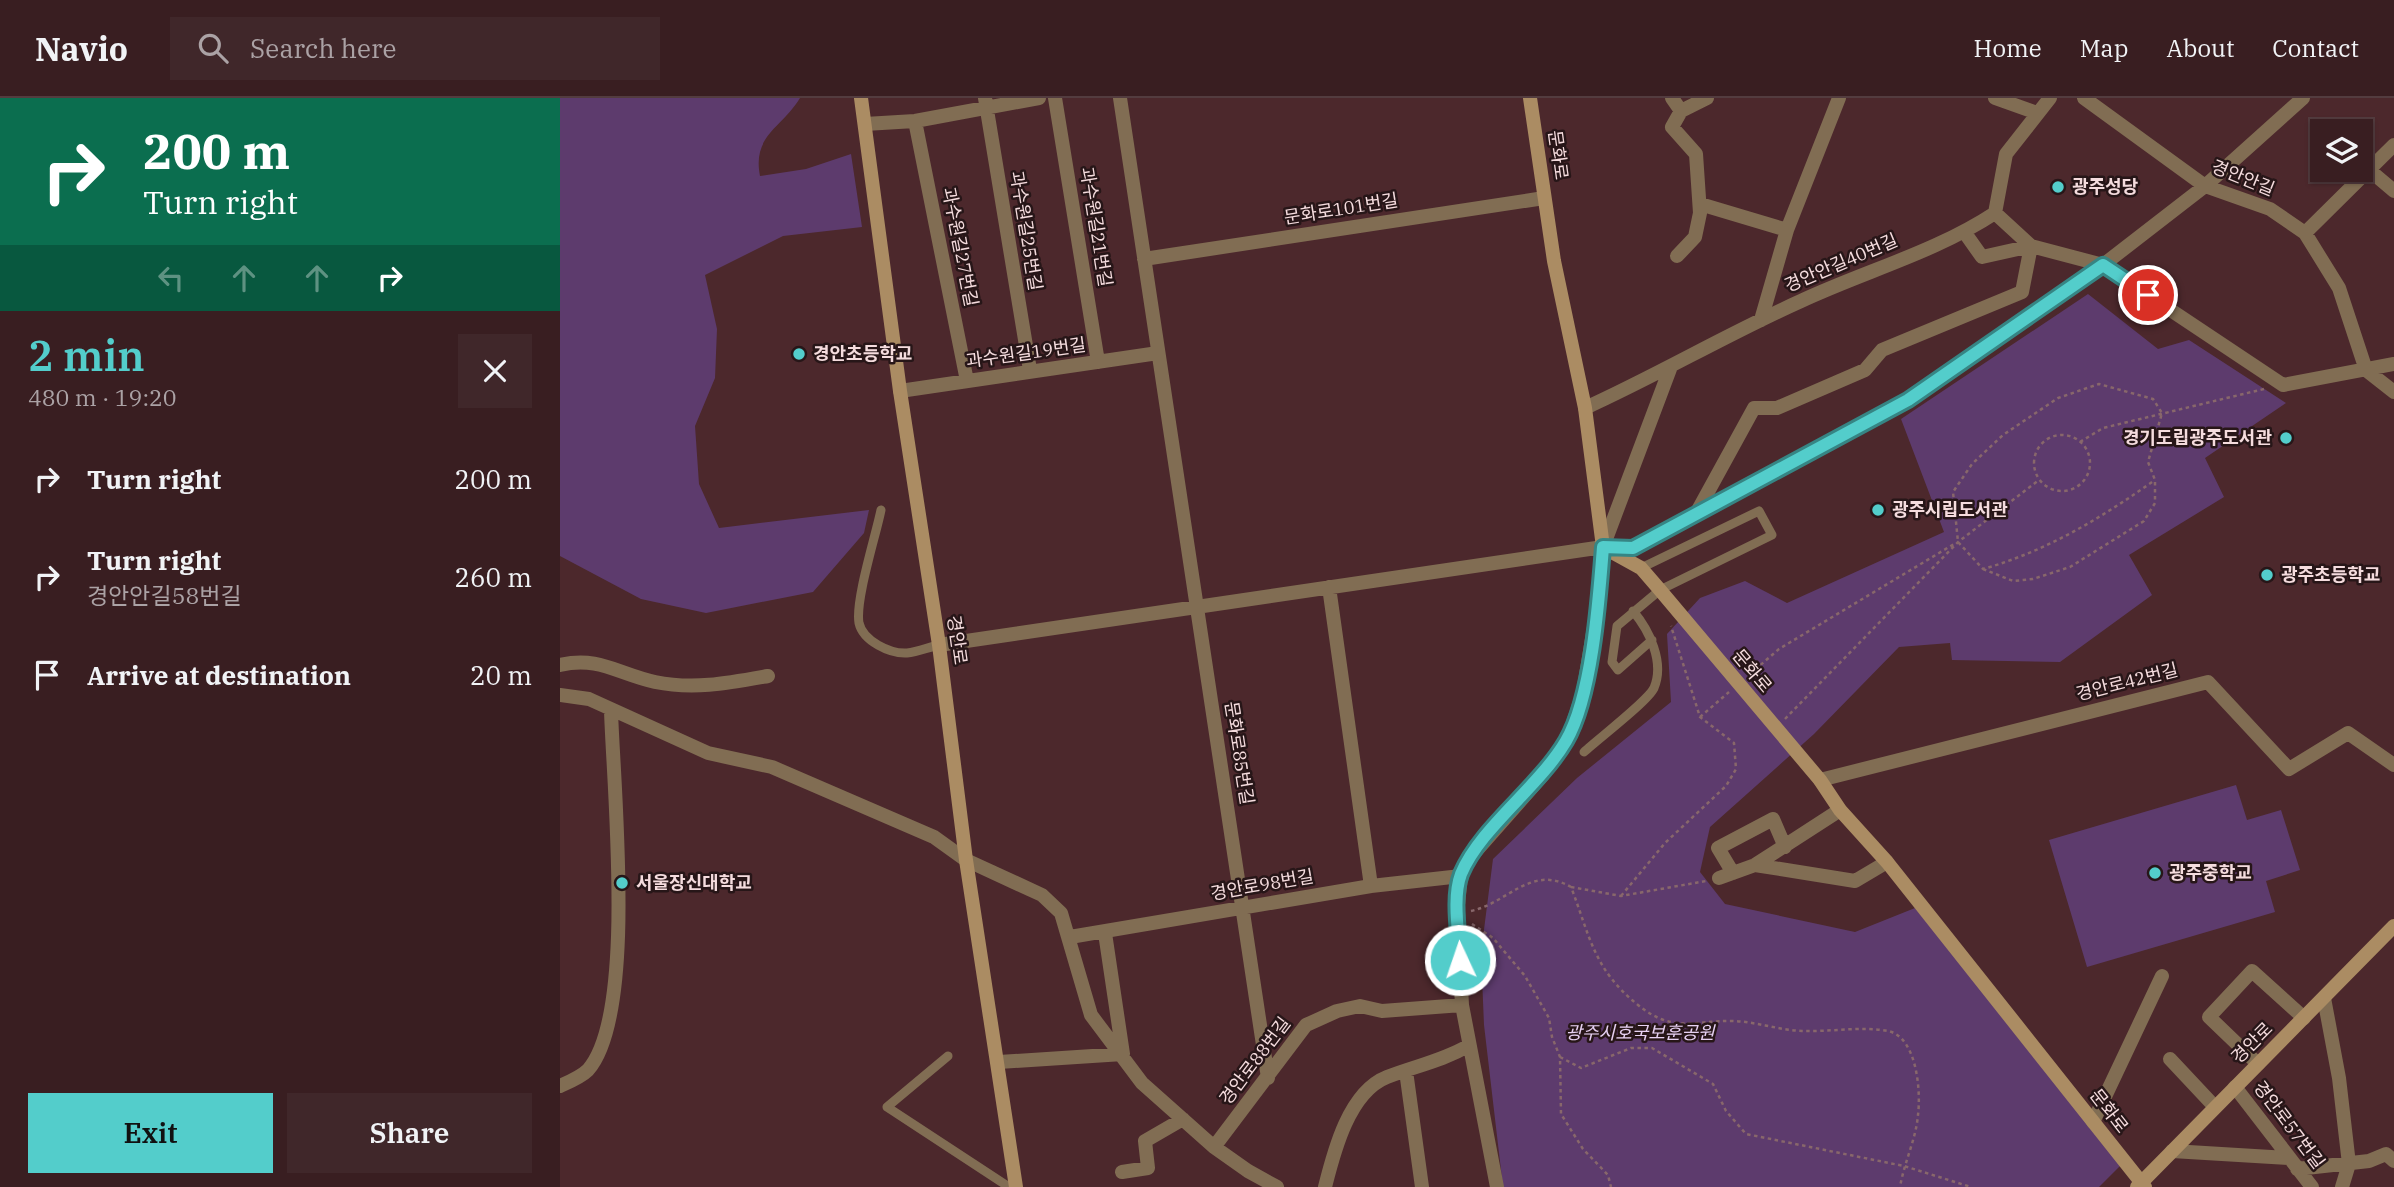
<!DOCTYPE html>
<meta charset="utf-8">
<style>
body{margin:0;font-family:"IBM Plex Serif","Noto Sans KR",serif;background:#40272a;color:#f1f3f6;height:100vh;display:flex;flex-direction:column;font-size:26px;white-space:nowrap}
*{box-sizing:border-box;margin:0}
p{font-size:23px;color:#aba2a5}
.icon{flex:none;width:38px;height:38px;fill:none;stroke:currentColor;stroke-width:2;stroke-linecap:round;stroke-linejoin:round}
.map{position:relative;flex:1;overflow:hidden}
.sheet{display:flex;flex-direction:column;background:#391e21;width:560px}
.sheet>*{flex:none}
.top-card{background:#0b6e4f;color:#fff;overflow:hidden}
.controls{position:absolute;left:1750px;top:21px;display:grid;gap:14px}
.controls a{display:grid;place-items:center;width:63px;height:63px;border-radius:0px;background:#391e21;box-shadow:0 2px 5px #0004,0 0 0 2px #533c3f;font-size:35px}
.pin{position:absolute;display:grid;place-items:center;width:60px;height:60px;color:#fff;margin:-30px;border:4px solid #fff;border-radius:50%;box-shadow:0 2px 7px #0007}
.me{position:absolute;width:77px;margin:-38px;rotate:357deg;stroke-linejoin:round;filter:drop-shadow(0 0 5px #0008)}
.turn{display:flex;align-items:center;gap:24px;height:147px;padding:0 28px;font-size:32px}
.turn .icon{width:91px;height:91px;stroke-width:2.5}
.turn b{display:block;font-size:49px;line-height:60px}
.lanes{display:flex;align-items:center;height:66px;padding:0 28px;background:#0003;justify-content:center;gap:35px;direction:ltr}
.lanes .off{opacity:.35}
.round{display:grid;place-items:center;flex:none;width:74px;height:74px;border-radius:0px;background:#40272a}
.overview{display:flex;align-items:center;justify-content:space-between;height:119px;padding:0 28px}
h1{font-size:42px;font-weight:600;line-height:52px;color:#53cdcb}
.button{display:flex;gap:14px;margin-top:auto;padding:14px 28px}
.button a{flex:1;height:80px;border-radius:0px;background:#53cdcb;color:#111;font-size:28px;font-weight:600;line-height:80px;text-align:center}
.button a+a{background:#40272a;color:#f1f3f6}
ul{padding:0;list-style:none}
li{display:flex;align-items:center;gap:21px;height:98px;padding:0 28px}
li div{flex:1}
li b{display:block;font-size:26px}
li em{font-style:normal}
header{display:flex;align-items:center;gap:42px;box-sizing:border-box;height:98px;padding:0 35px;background:#391e21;border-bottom:2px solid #533c3f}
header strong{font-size:33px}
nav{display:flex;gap:38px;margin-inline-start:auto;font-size:24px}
.search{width:490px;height:63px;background:#40272a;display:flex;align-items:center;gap:18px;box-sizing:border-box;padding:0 24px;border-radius:0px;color:#aba2a5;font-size:26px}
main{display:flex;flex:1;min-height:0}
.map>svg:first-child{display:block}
.green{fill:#5d3b6d}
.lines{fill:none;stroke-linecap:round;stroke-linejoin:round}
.path{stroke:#88676b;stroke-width:2.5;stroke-dasharray:3.5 3.5;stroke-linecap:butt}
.lane{stroke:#816d53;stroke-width:9}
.street{stroke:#816d53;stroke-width:14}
.secondary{stroke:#ab8c63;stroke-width:14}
.route-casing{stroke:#368584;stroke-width:18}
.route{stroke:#53cdcb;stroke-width:12}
.poi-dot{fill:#53cdcb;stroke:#271618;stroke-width:2.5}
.labels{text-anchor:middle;stroke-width:5;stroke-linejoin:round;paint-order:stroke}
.street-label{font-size:18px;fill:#f5dcde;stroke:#271618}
.poi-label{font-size:18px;font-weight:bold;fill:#f5dcde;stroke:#271618;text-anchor:start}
.park-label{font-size:18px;font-style:italic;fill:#e7d1f3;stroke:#271618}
</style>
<header>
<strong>Navio</strong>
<div class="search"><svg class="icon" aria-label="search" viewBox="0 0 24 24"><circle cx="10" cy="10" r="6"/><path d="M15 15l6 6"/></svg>Search here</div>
<nav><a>Home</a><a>Map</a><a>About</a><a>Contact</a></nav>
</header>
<main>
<section class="sheet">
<div class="top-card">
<div class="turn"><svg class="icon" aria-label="right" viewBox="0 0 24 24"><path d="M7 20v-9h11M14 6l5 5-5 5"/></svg><div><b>200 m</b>Turn right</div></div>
<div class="lanes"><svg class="icon off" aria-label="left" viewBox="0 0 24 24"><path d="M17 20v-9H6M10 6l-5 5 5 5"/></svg><svg class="icon off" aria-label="ahead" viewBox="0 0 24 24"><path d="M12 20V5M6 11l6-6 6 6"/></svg><svg class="icon off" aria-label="ahead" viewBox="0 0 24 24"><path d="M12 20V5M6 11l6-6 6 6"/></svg><svg class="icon" aria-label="right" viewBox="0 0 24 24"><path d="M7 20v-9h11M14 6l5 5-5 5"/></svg></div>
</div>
<div class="overview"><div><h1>2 min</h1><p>480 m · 19:20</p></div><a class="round"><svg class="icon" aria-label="close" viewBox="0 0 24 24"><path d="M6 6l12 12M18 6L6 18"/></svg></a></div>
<ul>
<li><svg class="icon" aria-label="right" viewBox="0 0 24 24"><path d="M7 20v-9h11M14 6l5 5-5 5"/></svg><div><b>Turn right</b></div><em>200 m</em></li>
<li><svg class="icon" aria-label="right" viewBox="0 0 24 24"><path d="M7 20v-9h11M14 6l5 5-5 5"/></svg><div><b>Turn right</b><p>경안안길58번길</p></div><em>260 m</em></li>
<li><svg class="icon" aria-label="arrive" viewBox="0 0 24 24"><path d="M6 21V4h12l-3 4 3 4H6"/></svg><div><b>Arrive at destination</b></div><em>20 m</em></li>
</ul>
<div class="button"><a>Exit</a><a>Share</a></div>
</section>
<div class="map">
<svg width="1834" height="1089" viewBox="0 0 1834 1089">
<rect width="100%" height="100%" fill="#4c282c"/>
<path class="green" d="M 0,0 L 240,0 C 222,30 192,37 200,78 L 246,71 L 291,56 L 302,129 L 223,138 L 145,177 L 157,231 L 155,280 L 135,328 L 139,386 L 159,430 L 309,412 L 304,435 L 253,494 L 146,515 L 81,501 L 0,458 Z
M 1528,196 L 1598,251 L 1629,242 L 1726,305 L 1645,360 L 1664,399 L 1569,457 L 1592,497 L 1500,564 L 1392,562 L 1390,545 L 1339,549 L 1254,636 L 1150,729 L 1140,774 L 1165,806 L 1295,834 L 1355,810 L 1564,1064 L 1539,1089 L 943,1089 L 924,927 L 921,855 L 933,761 L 1017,680 L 1111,604 L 1107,536 L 1140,500 L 1185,483 L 1227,505 L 1384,434 L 1341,321 Z
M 1676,687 L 1687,722 L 1721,712 L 1740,772 L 1706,783 L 1715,814 L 1527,869 L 1489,742 Z"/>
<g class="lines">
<path class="path" d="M1474 365a28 28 0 1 1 56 0a28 28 0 1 1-56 0Z
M 1520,344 L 1543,330 L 1704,291
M 1423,471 L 1453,483 L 1473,481 L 1510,469 L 1584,423 L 1595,405 L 1595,382 L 1588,364 L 1602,315 L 1593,301 L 1539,286 L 1498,300 L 1443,337 L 1412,366 L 1393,394 L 1398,444 L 1423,471 C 1487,453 1541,420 1595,382
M 1190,576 L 1219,551 L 1394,446
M 1140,619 L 1169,594
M 1225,621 L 1398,444 L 1479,382
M 1011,789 L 1061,798 L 1146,783
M 1061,798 L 1105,745 L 1166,688 L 1176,671 L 1174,645 L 1140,619 L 1111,528
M 911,813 C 948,805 971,766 1011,789 C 1030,838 1033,871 1078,907 C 1114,936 1134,922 1174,923 C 1197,924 1219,932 1242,933 C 1270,934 1301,928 1328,933 C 1357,939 1361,993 1358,1017 C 1356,1041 1344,1065 1340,1089
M 912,826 L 933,840 L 965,878 L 989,920 L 992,939 L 1000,959 L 1001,1016 L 1023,1051 L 1048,1077 L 1051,1089
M 1000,959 L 1021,970 L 1071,950 L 1092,950 L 1153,986 L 1166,1013 L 1186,1036 L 1344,1068 L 1411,1089"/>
<path class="lane" d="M 321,412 C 316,437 295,502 299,525 C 303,543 330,556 347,555 C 358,554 369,549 379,547
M 1081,470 L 1199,413 L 1212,437 L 1100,492 L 1057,528 L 1052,564 L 1058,572 L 1092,542
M 1024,654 C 1038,641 1088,603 1094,590 C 1105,564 1089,532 1073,513
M 388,958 L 327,1009 L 449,1089"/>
<path class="street" d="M 425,0 L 470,272
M 495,0 L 538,264
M 560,0 L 708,980
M 1112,0 L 1121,13 L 1147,0
M 1435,0 L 1477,15
M 1524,0 L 1645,88 L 1710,111 L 1745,135 L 1779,190 L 1806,272 L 1834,294
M 355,23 L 407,283
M 305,26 L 355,23 L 479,0
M 1801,65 L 1834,93
M 1140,106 L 1227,132
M 1405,135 L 1422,159 L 1471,148 L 1543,167 L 1723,287 L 1834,266
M 1745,135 L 1834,47
M 1117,158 L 1135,139 L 1140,115 L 1136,56 L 1112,29 L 1121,13
M 584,161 L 984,100
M 1201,222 L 1227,132 L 1279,0
M 340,293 L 598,255
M 1025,310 C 1098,277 1167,236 1241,203 C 1305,173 1376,154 1435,115 L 1446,56 L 1490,0
M 1138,412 L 1194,310 L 1217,310 L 1305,272 L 1322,252 L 1462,194 L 1471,148 L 1435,115
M 769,489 L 811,788
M 379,547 L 1043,449 L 1073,450 L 1348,302 L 1543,167 L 1645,88 L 1743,0
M 0,567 C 39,558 58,576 95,584 C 134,592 169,585 208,578
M 0,597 L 29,601 L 148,655 L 212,669 L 374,739 L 406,762 L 482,797 L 501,815 L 531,917 L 582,985 L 654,1049 L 688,1073 L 717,1089
M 1260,682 L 1648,584 L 1729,671 L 1788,635 L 1834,667
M 1195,767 L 1295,783 L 1327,764
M 1173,775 L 1158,750 L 1213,721 L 1225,749
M 1159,780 L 1195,767 L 1280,712
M 510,839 L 811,788 L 901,778
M 1764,900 L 1779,980 L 1789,1066 L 1782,1089
M 1610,961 L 1655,1009
M 439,964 L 563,956 L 545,835
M 1698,966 L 1649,919 L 1692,873 L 1744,920
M 846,973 L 862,1089
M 0,988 C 9,984 21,979 28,972 C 77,916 53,688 51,612
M 1675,989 L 1752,1089
M 1533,1024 L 1602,878
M 654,1049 L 746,927 L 777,913 L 800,908 L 822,913 L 902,907
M 1612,1053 L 1729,1060
M 1737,1071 L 1809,1063 L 1826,1056 L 1834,1063
M 562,1074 L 588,1070 L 585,1043 L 623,1021
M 765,1089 C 774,1053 789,994 827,979 C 855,968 882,963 908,948
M 937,1089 L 902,907 L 897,816 L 901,778 L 910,760 L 983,677 L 1008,640 L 1023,595 L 1039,499 L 1043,449 L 1110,271"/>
<path class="secondary" d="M 301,0 L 340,293 L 379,547 L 406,762 L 456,1089
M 970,0 L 994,163 L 1025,310 L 1043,449 L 1081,470 L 1100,492 L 1260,682 L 1280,712 L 1327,764 L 1585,1089
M 1577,1089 L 1834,828"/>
</g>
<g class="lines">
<g class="route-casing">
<path id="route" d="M 900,862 C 899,836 892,800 901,776 C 920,730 979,689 1006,643 C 1032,599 1039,501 1043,449 L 1073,450 L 1348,302 L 1543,167 L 1588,197"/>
</g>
<use href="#route" class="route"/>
</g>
<g class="poi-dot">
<circle cx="1498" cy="89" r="7"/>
<circle cx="239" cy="256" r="7"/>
<circle cx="1726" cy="340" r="7"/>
<circle cx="1318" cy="412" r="7"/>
<circle cx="1707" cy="477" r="7"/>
<circle cx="1595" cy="775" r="7"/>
<circle cx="62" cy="785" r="7"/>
</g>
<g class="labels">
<g class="street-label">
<text transform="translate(998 57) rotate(82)" y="6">문화로</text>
<text transform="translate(1683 80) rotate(22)" y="6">경안안길</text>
<text transform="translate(781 111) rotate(-9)" y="6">문화로101번길</text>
<text transform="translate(536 129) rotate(81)" y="6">과수원길21번길</text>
<text transform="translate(466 133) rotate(81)" y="6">과수원길25번길</text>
<text transform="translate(400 149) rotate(79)" y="6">과수원길27번길</text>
<text transform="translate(1281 165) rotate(-23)" y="6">경안안길40번길</text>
<text transform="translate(466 255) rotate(-8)" y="6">과수원길19번길</text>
<text transform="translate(397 542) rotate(82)" y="6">경안로</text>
<text transform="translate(1192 573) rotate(50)" y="6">문화로</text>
<text transform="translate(1567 584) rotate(-14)" y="6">경안로42번길</text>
<text transform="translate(679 655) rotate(81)" y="6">문화로85번길</text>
<text transform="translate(702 787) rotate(-10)" y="6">경안로98번길</text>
<text transform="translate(1692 945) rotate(-45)" y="6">경안로</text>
<text transform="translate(695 963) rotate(-53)" y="6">경안로88번길</text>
<text transform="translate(1549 1013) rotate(52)" y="6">문화로</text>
<text transform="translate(1729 1027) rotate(53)" y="6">경안로57번길</text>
</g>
<g class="poi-label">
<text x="1512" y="95">광주성당</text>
<text x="253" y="262">경안초등학교</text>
<text x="1712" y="346" text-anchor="end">경기도립광주도서관</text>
<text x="1332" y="418">광주시립도서관</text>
<text x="1721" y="483">광주초등학교</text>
<text x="1609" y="781">광주중학교</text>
<text x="76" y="791">서울장신대학교</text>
</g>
<g class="park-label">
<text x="1080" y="941">광주시호국보훈공원</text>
</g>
</g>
</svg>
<div class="controls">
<a><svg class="icon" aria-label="layers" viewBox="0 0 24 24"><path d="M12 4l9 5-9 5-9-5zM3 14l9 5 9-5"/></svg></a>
</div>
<div class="pin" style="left:1588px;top:197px;background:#d93025"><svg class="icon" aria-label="arrive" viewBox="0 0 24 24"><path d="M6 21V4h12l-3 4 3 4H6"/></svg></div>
<svg class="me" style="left:900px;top:862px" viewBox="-20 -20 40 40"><circle r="17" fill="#53cdcb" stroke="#fff" stroke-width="3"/><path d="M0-11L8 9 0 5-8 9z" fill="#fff"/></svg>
</div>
</main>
